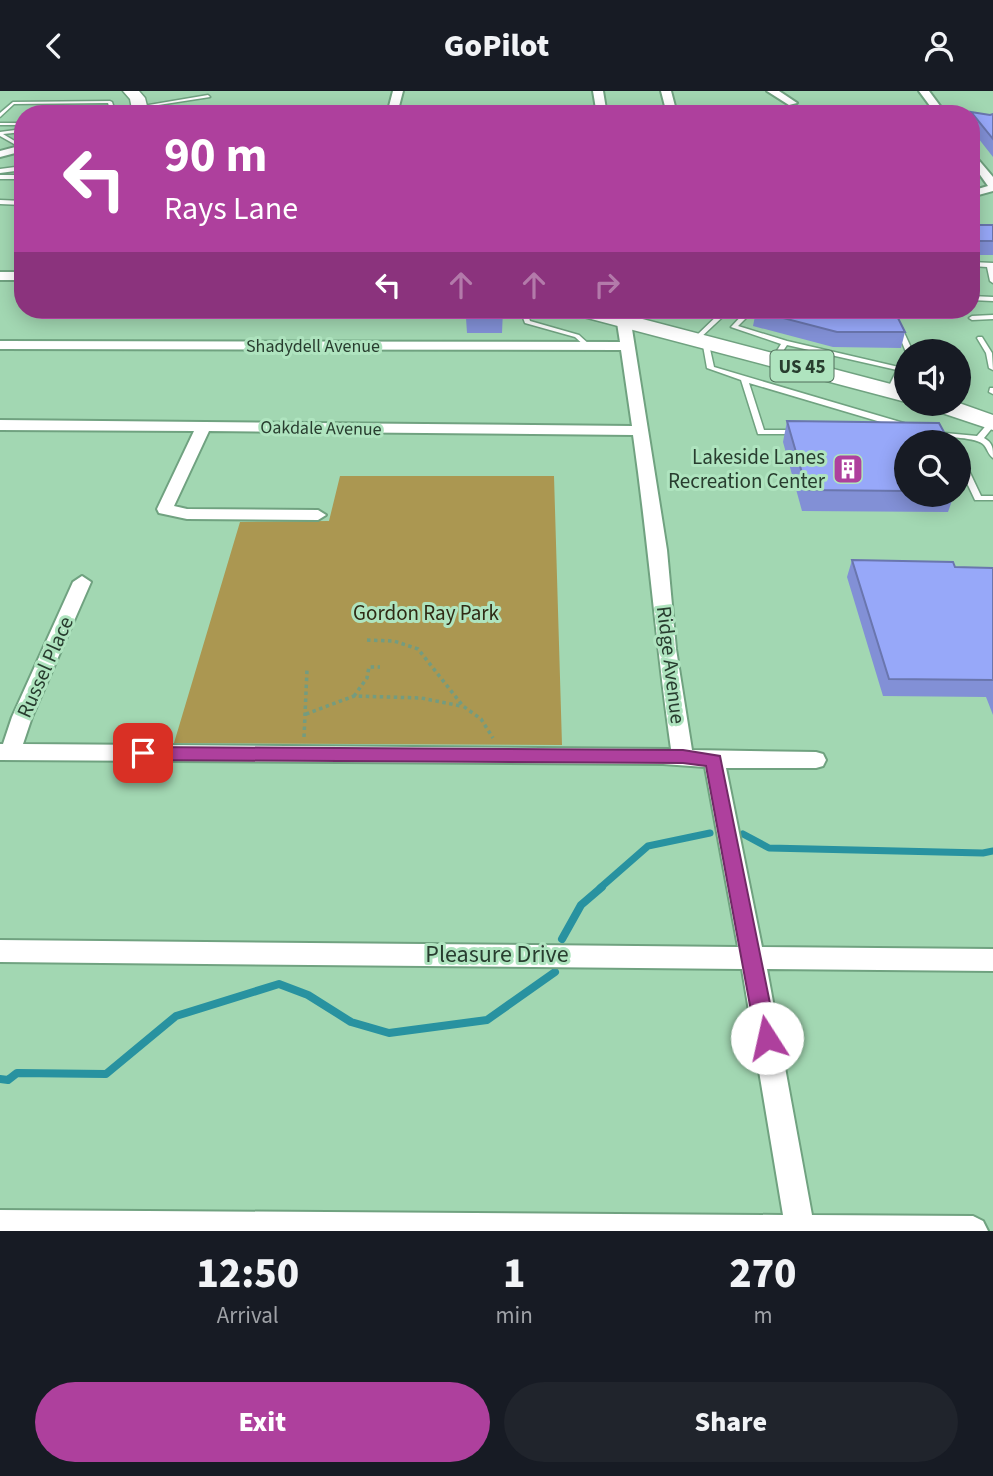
<!DOCTYPE html>
<style>
body{margin:0;font-family:"Source Sans 3",sans-serif;background:#20242c;color:#f1f3f6;height:100vh;display:flex;flex-direction:column;font-size:26px;white-space:nowrap}
*{box-sizing:border-box;margin:0}
p{font-size:23px;color:#9ea1a6}
.icon{flex:none;width:38px;height:38px;fill:none;stroke:currentColor;stroke-width:2;stroke-linecap:round;stroke-linejoin:round}
.map{position:relative;height:1140px;overflow:hidden}
.sheet{display:flex;flex-direction:column;background:#171b24;flex:1}
.sheet>*{flex:none}
.top-card{position:absolute;left:14px;top:14px;width:966px;height:214px;border-radius:28px;box-shadow:0 4px 18px #0003;background:#ae409d;color:#fff;overflow:hidden}
.fabs{position:absolute;left:894px;top:248px;display:grid;gap:14px}
.fabs a{display:grid;place-items:center;width:77px;height:77px;border-radius:50%;background:#171b24;box-shadow:0 4px 18px #0003;font-size:35px}
.pin{position:absolute;display:grid;place-items:center;width:60px;height:60px;color:#fff;margin:-30px;border-radius:14px;box-shadow:0 4px 10px #0006}
.me{position:absolute;width:77px;margin:-38px;rotate:350deg;stroke-linejoin:round;filter:drop-shadow(0 0 5px #0008)}
.turn{display:flex;align-items:center;gap:24px;height:147px;padding:0 35px;font-size:32px}
.turn .icon{width:91px;height:91px;stroke-width:2.5}
.turn b{display:block;font-size:49px;line-height:60px}
.lanes{display:flex;align-items:center;height:66px;padding:0 35px;background:#0003;justify-content:center;gap:35px;direction:ltr}
.lanes .off{opacity:.35}
.eta{display:flex;justify-content:space-evenly;align-items:center;height:119px;text-align:center}
.eta b{font-size:42px;font-weight:800;line-height:49px}
.cta{display:flex;gap:14px;margin-top:auto;padding:14px 35px}
.cta a{flex:1;height:80px;border-radius:42px;background:#ae409d;color:#fff;font-size:28px;font-weight:800;line-height:80px;text-align:center}
.cta a+a{background:#20242c;color:#f1f3f6}
header{display:flex;justify-content:space-between;align-items:center;height:91px;padding:0 35px;background:#171b24;font-size:32px;font-weight:800}
.map>svg:first-child{display:block}
.green{fill:#ab9751}
.lines{fill:none;stroke-linecap:round;stroke-linejoin:round}
.stream-far1{stroke:#2892a0;stroke-width:7}
.stream{stroke:#2892a0;stroke-width:8}
.service-casing{stroke:#70a280;stroke-width:3}
.minor-casing{stroke:#70a280;stroke-width:4}
.primary-casing{stroke:#70a280;stroke-width:3}
.path{stroke:#739c80;stroke-width:3.5;stroke-dasharray:3.5 3.5;stroke-linecap:butt}
.service{fill:#fff;fill-rule:evenodd}
.minor{fill:#fff;fill-rule:evenodd}
.primary{fill:#fff;fill-rule:evenodd}
.wall{fill:#8290d6}
.building{fill:#97a8f9;stroke:#6a76ae;stroke-width:2}
.route{fill:#ae409d;stroke:#712a66;stroke-width:2}
.labels{text-anchor:middle;stroke-width:6;stroke-linejoin:round;paint-order:stroke}
.far-street-label{font-size:18px;fill:#283d2f;stroke:#afe4bf}
.shield{fill:#afe4bf;stroke:#506f5a;stroke-width:2}
.shield-label{font-size:19px;font-weight:bold;fill:#283d2f}
.poi-label{font-size:21px;fill:#283d2f;stroke:#afe4bf;text-anchor:end}
.park-label{font-size:21px;fill:#302a15;stroke:#afe4bf}
.street-label{font-size:21px;fill:#283d2f;stroke:#afe4bf}
.near-street-label{font-size:24px;fill:#283d2f;stroke:#afe4bf}
</style>
<header><svg class="icon" aria-label="back" viewBox="0 0 24 24"><path d="M15 5l-7 7 7 7"/></svg>GoPilot<svg class="icon" aria-label="person" viewBox="0 0 24 24"><circle cx="12" cy="8" r="4"/><path d="M4 21q1-7 8-7t8 7"/></svg></header>
<div class="map">
<svg width="993" height="1140" viewBox="0 0 993 1140">
<rect width="100%" height="100%" fill="#a2d7b2"/>
<path class="green" d="M 340,385 L 554,385 L 562,654 L 174,652 L 240,431 L 329,430 Z"/>
<g class="lines">
<path class="stream-far1" d="M 743,743 L 769,757 L 983,762 L 993,760
M 600,797 L 648,755 L 710,742"/>
<path class="stream" d="M 562,848 L 581,814 L 602,796
M 0,988 L 8,989 L 17,982 L 106,983 L 176,925 L 279,893 L 308,904 L 351,931 L 389,942 L 487,929 L 555,881"/>
<g class="service-casing">
<path id="service" d="M 208,4 L 210,6 L 139,17 L 137,16 Z
M 110,10 L 112,11 L 116,23 L 110,23 L 111,21 L 108,12 L 14,13 L 0,26 L 0,22 L 13,11 Z
M 0,32 L 23,32 L 23,34 L 0,34 Z
M 23,38 L 23,41 L 3,43 L 23,55 L 23,58 L 0,45 L 0,41 Z
M 23,75 L 23,79 L 0,82 L 0,78 Z
M 0,84 L 23,84 L 23,88 L 0,88 Z
M 0,109 L 23,110 L 23,114 L 0,113 Z
M 971,171 L 993,172 L 993,192 L 990,190 L 987,176 L 971,175 Z
M 971,205 L 993,206 L 993,210 L 971,209 Z
M 526,219 L 532,219 L 528,224 L 530,230 L 579,244 L 591,255 L 586,256 L 575,246 L 525,232 L 522,224 Z
M 723,219 L 730,219 L 699,248 L 695,248 L 695,246 Z
M 767,219 L 770,221 L 769,222 L 750,223 L 738,235 L 787,250 L 903,277 L 905,278 L 895,299 L 891,301 L 887,299 L 897,279 L 787,254 L 777,269 L 773,269 L 772,268 L 781,253 L 731,236 L 746,220 Z
M 993,224 L 993,228 L 972,229 L 969,227 L 972,225 Z
M 899,235 L 902,237 L 913,261 L 906,261 L 896,237 Z
M 978,246 L 982,246 L 992,262 L 993,279 L 989,277 L 986,262 L 977,247 Z
M 705,247 L 708,249 L 714,276 L 907,333 L 908,335 L 907,337 L 901,337 L 749,292 L 764,339 L 797,339 L 801,341 L 797,343 L 758,343 L 741,289 L 707,277 L 702,249 Z
M 990,297 L 993,297 L 993,303 L 989,301 Z
M 990,330 L 993,330 L 993,336 L 984,347 C 993,352 993,357 993,367 C 988,363 988,359 984,354 C 977,346 945,346 934,345 L 930,343 L 934,341 L 977,345 Z
M 959,365 L 963,367 L 981,405 L 993,405 L 993,409 L 975,409 L 959,375 Z"/>
</g>
<g class="minor-casing">
<path id="minor" d="M 393,0 L 403,0 L 397,23 L 387,23 Z
M 593,0 L 603,0 L 606,18 L 602,23 L 592,23 L 596,18 Z
M 661,0 L 671,0 L 677,23 L 667,23 Z
M 767,0 L 779,0 L 797,12 L 789,14 Z
M 919,0 L 929,0 L 946,23 L 936,23 Z
M 23,54 L 23,60 L 0,66 L 0,60 Z
M 971,60 L 993,86 L 993,100 L 971,106 L 971,100 L 988,95 L 971,71 Z
M 0,181 L 23,181 L 23,189 L 0,189 Z
M 615,219 L 629,219 L 667,459 L 676,558 L 692,659 L 816,661 L 823,663 L 826,669 L 823,675 L 816,677 L 726,677 L 762,856 L 993,858 L 993,880 L 767,878 L 812,1124 L 973,1125 L 983,1130 L 988,1140 L 0,1140 L 0,1119 L 783,1124 L 742,878 L 0,871 L 0,849 L 738,856 L 705,676 L 663,673 L 0,669 L 0,653 L 3,653 L 12,626 L 73,491 L 82,485 L 91,491 L 32,626 L 23,653 L 671,658 C 656,553 648,449 633,344 L 209,340 L 174,415 L 187,418 L 318,419 L 326,424 L 318,429 L 187,428 L 159,422 L 157,418 L 194,340 L 0,339 L 0,329 L 632,335 L 621,259 L 0,258 L 0,250 L 620,251 Z"/>
</g>
<g class="primary-casing">
<path id="primary" d="M 123,0 L 139,0 L 145,7 L 149,23 L 133,23 L 130,8 Z
M 573,219 L 608,219 L 906,297 L 906,311 L 576,224 Z
M 959,312 L 993,324 L 993,339 L 930,318 L 927,313 Z"/>
</g>
<path class="path" d="M 367,549 L 394,550 L 418,558 L 463,615 L 481,628 L 493,647
M 354,605 L 367,587 L 369,576 L 380,576
M 306,623 L 354,605 L 421,607 L 461,615
M 304,646 L 307,579"/>
<use href="#service" class="service"/>
<use href="#minor" class="minor"/>
<use href="#primary" class="primary"/>
</g>
<path class="wall" d="M 971,21 L 990,24 L 993,23 L 993,66 L 971,38 Z
M 971,134 L 993,134 L 993,164 L 971,164 Z
M 503,219 L 502,242 L 467,242 L 466,227 Z
M 756,220 L 905,241 L 901,257 L 833,256 L 753,235 Z
M 787,330 L 906,352 L 906,404 L 954,404 L 948,421 L 802,420 L 783,351 Z
M 852,469 L 955,476 L 993,477 L 993,624 L 986,606 L 883,605 L 847,486 Z"/>
<path class="building" d="M 971,21 L 990,24 L 993,23 L 993,48 Z
M 971,134 L 993,134 L 993,150 L 971,150 Z
M 467,219 L 502,219 L 502,227 L 466,227 Z
M 757,219 L 894,219 L 905,241 L 837,241 L 756,220 Z
M 787,330 L 939,332 L 950,352 L 906,352 L 906,400 L 807,399 Z
M 852,469 L 953,471 L 955,476 L 993,477 L 993,589 L 889,588 Z"/>
<path class="route" d="M 143,656 L 683,659 L 720,665 L 777,947 L 774,954 L 767,957 L 759,954 L 756,947 L 706,675 L 683,672 L 143,669 L 137,667 L 135,662 L 137,658 Z"/>
<defs>
<g id="building-square" transform="scale(1.575)"><rect x="-9" y="-9" width="18" height="18" rx="4" fill="#ae409d" stroke="#afe4bf"/><path d="M-4-6H4V6H1V3H-1V6H-4ZM-2.5-4.3h1.7v1.8h-1.7ZM.8-4.3h1.7v1.8H.8ZM-2.5-1h1.7V.8h-1.7ZM.8-1h1.7V.8H.8Z" fill="#fff"/></g>
</defs>
<g fill-rule="evenodd">
<use href="#building-square" x="848" y="378"/>
</g>
<g class="labels">
<g class="far-street-label">
<text x="313" y="261">Shadydell Avenue</text>
<text transform="translate(321 337) rotate(1)" y="6">Oakdale Avenue</text>
</g>
<rect class="shield" x="770.5" y="259.5" width="63" height="31" rx="5"/>
<g class="shield-label">
<text x="802" y="282">US 45</text>
</g>
<g class="poi-label">
<text x="825" y="373">Lakeside Lanes<tspan x="825" dy="24">Recreation Center</tspan></text>
</g>
<g class="park-label">
<text x="426" y="529">Gordon Ray Park</text>
</g>
<g class="street-label">
<text transform="translate(671 574) rotate(83)" y="7">Ridge Avenue</text>
<text transform="translate(45 576) rotate(-66)" y="7">Russel Place</text>
</g>
<g class="near-street-label">
<text x="497" y="871">Pleasure Drive</text>
</g>
</g>
</svg>
<div class="fabs">
<a><svg class="icon" aria-label="sound" viewBox="0 0 24 24"><path d="M4 9h4l5-4v14l-5-4H4zM17 9q2 3 0 6"/></svg></a>
<a><svg class="icon" aria-label="search" viewBox="0 0 24 24"><circle cx="10" cy="10" r="6"/><path d="M15 15l6 6"/></svg></a>
</div>
<div class="pin" style="left:143px;top:662px;background:#d93025"><svg class="icon" aria-label="arrive" viewBox="0 0 24 24"><path d="M6 21V4h12l-3 4 3 4H6"/></svg></div>
<svg class="me" style="left:767px;top:947px" viewBox="-20 -20 40 40"><circle r="19" fill="#fff"/><path d="M0-13L10 11 0 6-10 11z" fill="#ae409d"/></svg>
<div class="top-card">
<div class="turn"><svg class="icon" aria-label="left" viewBox="0 0 24 24"><path d="M17 20v-9H6M10 6l-5 5 5 5"/></svg><div><b>90 m</b>Rays Lane</div></div>
<div class="lanes"><svg class="icon" aria-label="left" viewBox="0 0 24 24"><path d="M17 20v-9H6M10 6l-5 5 5 5"/></svg><svg class="icon off" aria-label="ahead" viewBox="0 0 24 24"><path d="M12 20V5M6 11l6-6 6 6"/></svg><svg class="icon off" aria-label="ahead" viewBox="0 0 24 24"><path d="M12 20V5M6 11l6-6 6 6"/></svg><svg class="icon off" aria-label="right" viewBox="0 0 24 24"><path d="M7 20v-9h11M14 6l5 5-5 5"/></svg></div>
</div>
</div>
<section class="sheet">
<div class="eta">
<div><b>12:50</b><p>Arrival</p></div>
<div><b>1</b><p>min</p></div>
<div><b>270</b><p>m</p></div>
</div>
<div class="cta"><a>Exit</a><a>Share</a></div>
</section>
